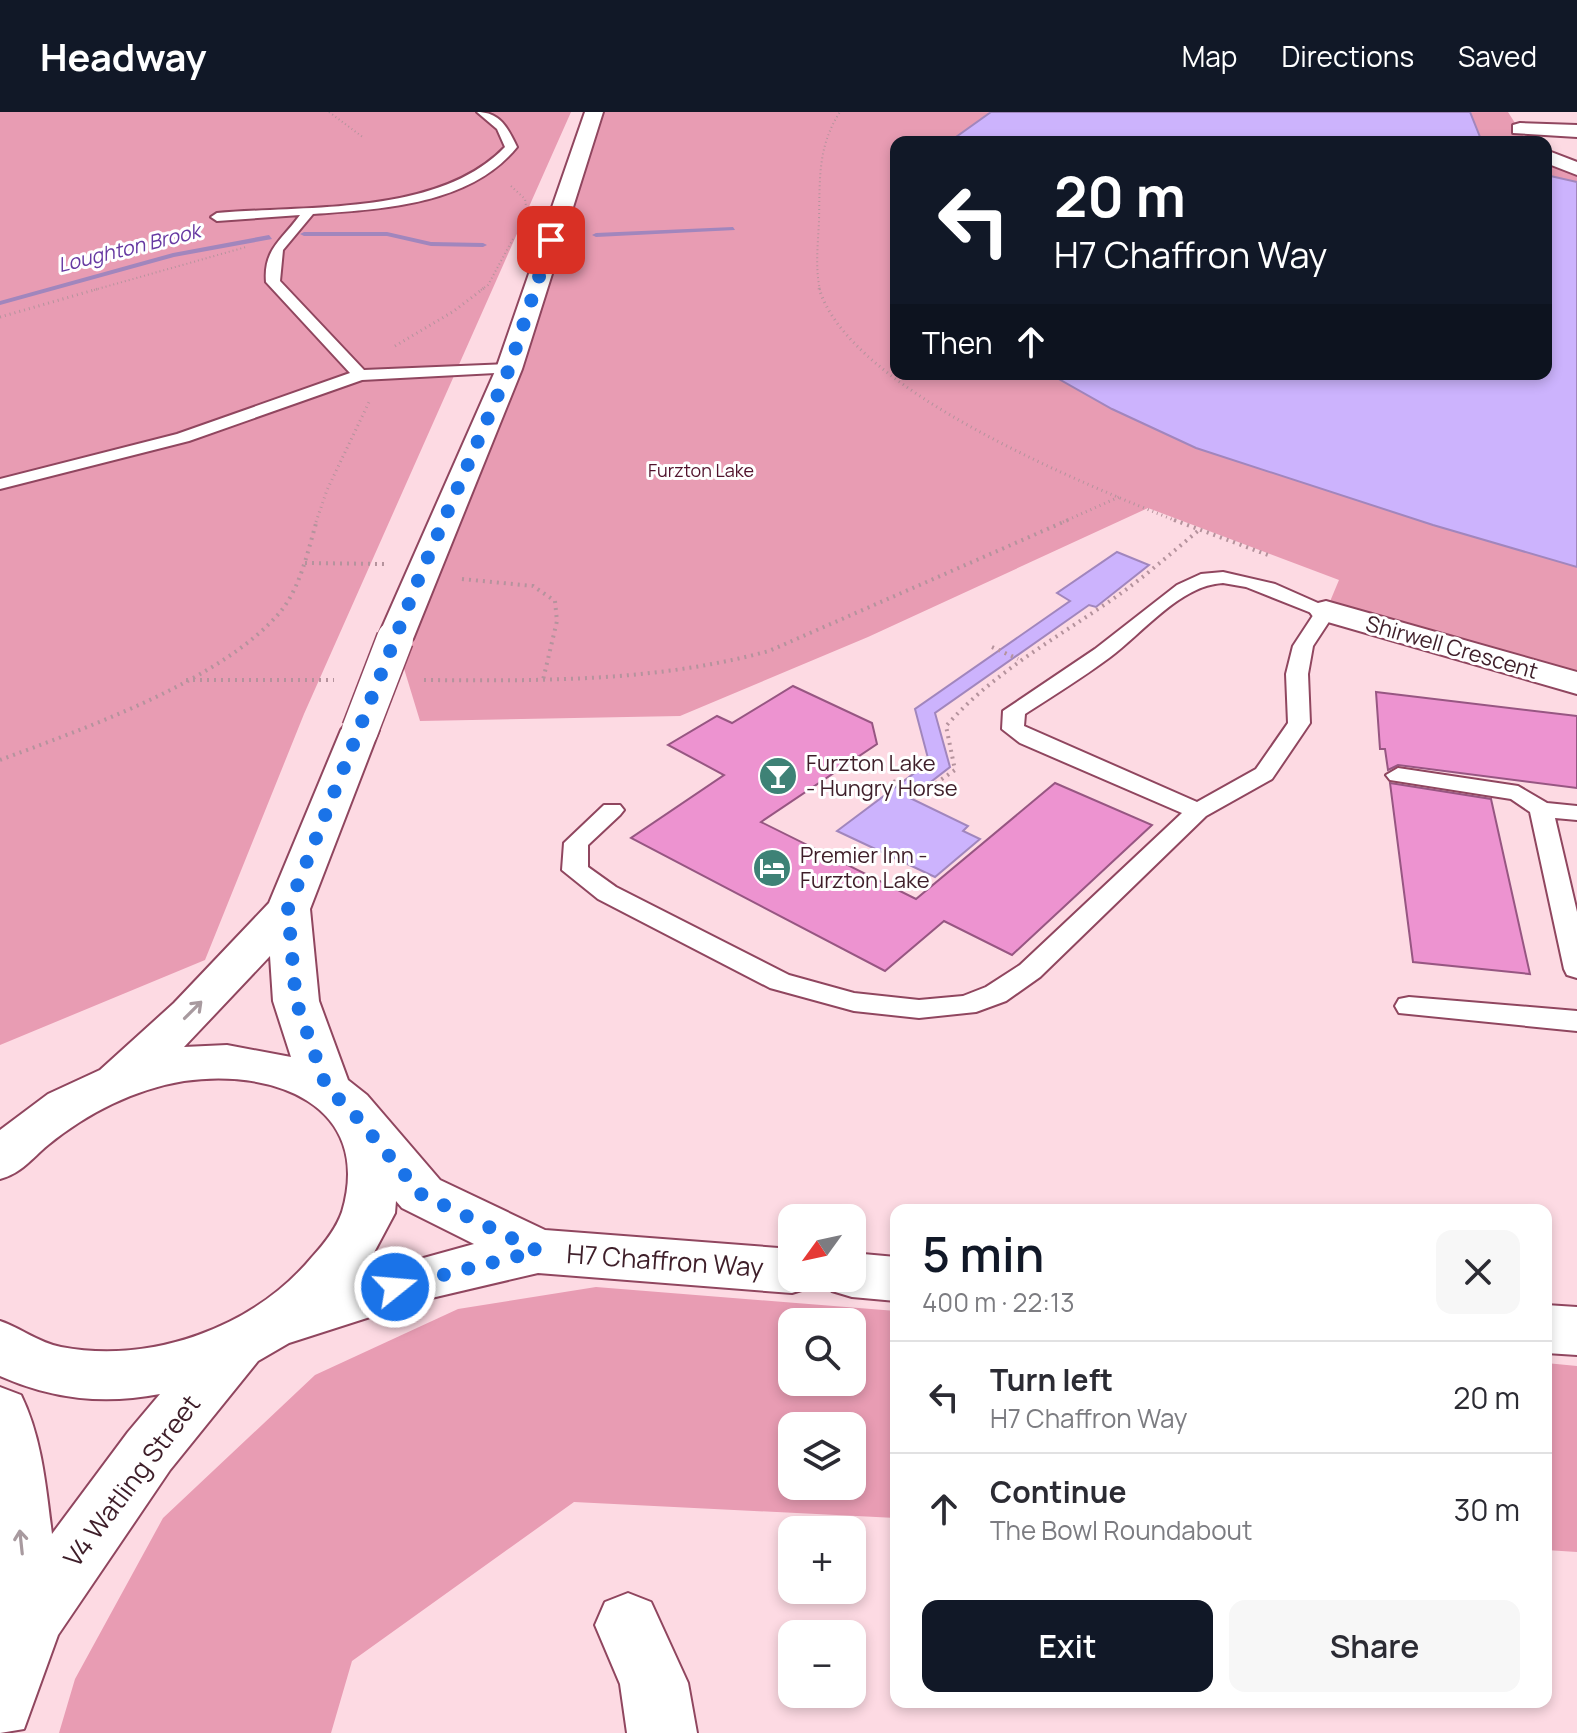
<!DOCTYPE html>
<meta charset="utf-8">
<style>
body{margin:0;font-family:Manrope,sans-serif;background:#f7f7f7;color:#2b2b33;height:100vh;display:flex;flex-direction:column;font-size:30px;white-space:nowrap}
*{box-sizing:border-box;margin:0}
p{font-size:26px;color:#7c7c81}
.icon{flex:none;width:44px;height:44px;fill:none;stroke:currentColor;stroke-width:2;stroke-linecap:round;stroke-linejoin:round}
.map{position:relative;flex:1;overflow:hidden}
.details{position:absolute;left:890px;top:1092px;width:662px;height:504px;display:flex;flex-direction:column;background:#fff;border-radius:16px;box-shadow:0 4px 12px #0003}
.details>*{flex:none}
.top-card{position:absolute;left:890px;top:24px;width:662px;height:244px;border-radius:16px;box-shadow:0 4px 12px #0003;background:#111827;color:#fff;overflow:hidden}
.needle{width:52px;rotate:237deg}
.buttons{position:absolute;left:778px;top:1092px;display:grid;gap:16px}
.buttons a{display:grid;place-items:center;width:88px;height:88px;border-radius:16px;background:#fff;box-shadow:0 4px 12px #0003;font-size:40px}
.pin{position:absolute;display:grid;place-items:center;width:68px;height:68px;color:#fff;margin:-34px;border-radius:16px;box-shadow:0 4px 12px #0006}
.me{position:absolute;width:88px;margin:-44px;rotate:73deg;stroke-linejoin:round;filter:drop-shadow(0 0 6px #0008)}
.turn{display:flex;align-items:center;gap:28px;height:168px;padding:0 32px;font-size:36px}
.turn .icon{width:104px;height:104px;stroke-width:2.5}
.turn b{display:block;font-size:56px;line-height:68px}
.then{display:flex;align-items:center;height:76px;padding:0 32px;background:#0003;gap:16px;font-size:30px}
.round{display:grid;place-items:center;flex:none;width:84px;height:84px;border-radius:16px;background:#f7f7f7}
.overview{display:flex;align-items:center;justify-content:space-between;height:136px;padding:0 32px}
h1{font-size:48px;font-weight:600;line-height:60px;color:#111827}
.cta{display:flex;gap:16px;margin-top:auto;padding:16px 32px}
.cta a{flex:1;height:92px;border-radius:16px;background:#111827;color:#fff;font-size:32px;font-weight:600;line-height:92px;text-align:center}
.cta a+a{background:#f7f7f7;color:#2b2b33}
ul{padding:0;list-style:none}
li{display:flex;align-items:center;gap:24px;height:112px;padding:0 32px;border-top:2px solid #e1e1e2}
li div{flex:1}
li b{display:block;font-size:30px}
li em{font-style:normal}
header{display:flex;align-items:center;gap:48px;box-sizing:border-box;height:112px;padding:0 40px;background:#111827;color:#fff}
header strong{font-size:38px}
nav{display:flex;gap:44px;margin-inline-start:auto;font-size:28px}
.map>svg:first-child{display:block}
.green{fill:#e89cb3;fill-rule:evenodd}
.water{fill:#ccb3fd;stroke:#a186bd;stroke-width:2}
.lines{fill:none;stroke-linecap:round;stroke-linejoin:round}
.stream{fill:#a186bd;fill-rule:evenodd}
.building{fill:#ed93d0;stroke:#975682;stroke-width:2}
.lane-casing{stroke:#90465f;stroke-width:4}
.street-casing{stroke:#90465f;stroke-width:4}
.secondary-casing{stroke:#90465f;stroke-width:4}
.path-far2{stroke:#b5939d;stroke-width:2;stroke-dasharray:1 3;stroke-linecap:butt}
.path-far1{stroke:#b5939d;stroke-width:3;stroke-dasharray:1 4;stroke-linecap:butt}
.path{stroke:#b5939d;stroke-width:4;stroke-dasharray:2 5;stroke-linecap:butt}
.lane{fill:#fff;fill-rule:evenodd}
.street{fill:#fff;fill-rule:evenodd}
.secondary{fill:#fff;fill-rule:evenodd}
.secondary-bridge-casing{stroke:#90465f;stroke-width:39;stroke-linecap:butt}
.secondary-bridge{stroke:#fff;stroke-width:36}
.oneway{stroke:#a89a9f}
.route{stroke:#1a73e8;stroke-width:14;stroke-dasharray:0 25.2}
.labels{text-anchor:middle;stroke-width:6;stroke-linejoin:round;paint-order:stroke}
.far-park-label{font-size:18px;fill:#52122c;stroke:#fff}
.far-water-label{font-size:20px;font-style:italic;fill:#6739a2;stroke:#fff}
.street-label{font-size:22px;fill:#3e1e29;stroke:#fff}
.poi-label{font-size:22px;fill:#3e1e29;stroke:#fff;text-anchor:start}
.near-street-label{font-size:26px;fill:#3e1e29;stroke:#fff}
</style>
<header>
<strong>Headway</strong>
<nav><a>Map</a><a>Directions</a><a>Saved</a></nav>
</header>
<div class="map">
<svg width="1577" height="1621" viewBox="0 0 1577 1621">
<rect width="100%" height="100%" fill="#fddae3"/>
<path class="green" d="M 0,0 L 571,0 L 304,602 L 205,848 L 0,933 Z
M 594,0 L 1508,0 L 1527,30 L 896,30 L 896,262 L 1546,262 L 1546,44 L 1577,57 L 1577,571 L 1326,499 L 1339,468 L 1148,396 L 868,525 L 680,604 L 420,609 L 395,527 Z
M 596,1175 L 896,1199 L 896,1406 L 574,1390 L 352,1549 L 331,1621 L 59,1621 L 75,1567 L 163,1406 L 315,1263 L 458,1197 ZM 792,1210 L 852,1210 L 852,1270 L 792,1270 ZM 792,1314 L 852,1314 L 852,1374 L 792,1374 Z
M 1546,1251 L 1577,1254 L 1577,1440 L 1546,1438 Z"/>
<path class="water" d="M 991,0 L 1470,0 L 1482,30 L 949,30 Z
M 1546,63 L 1577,70 L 1577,455 L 1433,413 L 1196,336 L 1112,297 L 1050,262 L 1546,262 Z
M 1117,440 L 1149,453 L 1096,495 L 1089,493 L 935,601 L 950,655 L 910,686 L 968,714 L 963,719 L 980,727 L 935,765 L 837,719 L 929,650 L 915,597 L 1070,489 L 1057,481 Z"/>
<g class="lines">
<path class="stream" d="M 733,115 L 735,118 L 596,125 L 592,123 L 596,121 Z
M 387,120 L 431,130 L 483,131 L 487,133 L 483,135 L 431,134 L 387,124 L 304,124 L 300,122 L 304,120 Z
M 269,123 L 272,127 L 174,145 L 0,193 L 0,189 L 173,141 Z"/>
</g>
<path class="building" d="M 793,574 L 872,611 L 877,632 L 761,710 L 916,787 L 1055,671 L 1152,713 L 1012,843 L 944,809 L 885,859 L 631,726 L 724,663 L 668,633 L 717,604 L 732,611 Z
M 1376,580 L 1577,604 L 1577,676 L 1398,653 L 1388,658 L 1385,637 L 1380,637 Z
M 1390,671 L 1491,687 L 1530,862 L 1413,850 Z"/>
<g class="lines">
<g class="lane-casing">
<path id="lane" d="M 477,0 C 500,0 508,16 517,35 C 470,93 383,97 313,102 L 283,138 L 280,169 L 364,258 L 509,252 L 515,254 L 515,260 L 362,268 L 189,329 L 0,377 L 0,367 L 177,322 L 350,261 L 266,170 C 263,137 283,127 300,103 L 217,109 L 211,105 L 217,101 C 307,93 439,104 505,35 L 497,17 Z
M 1223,460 L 1275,472 L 1336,499 L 1313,534 L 1308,562 L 1310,611 L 1272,667 L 1206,704 L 1040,865 L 1006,889 L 976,900 L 919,906 L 854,899 L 770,876 L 598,787 L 562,758 L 564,731 L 604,693 L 620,693 L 624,698 L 620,703 L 588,733 L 588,755 L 616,775 L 789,863 L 854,881 L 919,888 L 963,884 L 986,875 L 1020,853 L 1182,701 L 1020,631 L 1002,617 L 1003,599 L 1095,537 L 1177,473 L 1201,462 ZM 1223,471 L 1246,475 L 1314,502 L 1293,534 L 1286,562 L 1288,611 L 1256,657 L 1197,690 L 1024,614 L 1025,602 C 1053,584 1082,566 1109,546 C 1142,522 1180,473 1223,471 Z
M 1398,656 L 1518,674 L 1547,691 L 1577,694 L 1577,708 L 1555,706 L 1577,800 L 1577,866 L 1567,863 L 1564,857 L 1530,700 L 1511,687 L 1390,668 L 1386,663 Z
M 1409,885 L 1577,899 L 1577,919 L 1399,901 L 1395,894 L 1399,887 Z"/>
</g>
<g class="street-casing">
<path id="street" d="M 1520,11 L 1577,13 L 1577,25 L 1513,21 L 1513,13 Z
M 1546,38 L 1577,50 L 1577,63 L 1546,51 Z
M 1326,489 L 1577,560 L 1577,582 L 1314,506 L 1309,499 L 1314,492 Z
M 628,1481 L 651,1490 L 688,1571 L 697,1621 L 627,1621 L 620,1572 L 595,1513 L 605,1490 Z"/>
</g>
<g class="secondary-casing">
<path id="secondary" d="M 585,0 L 603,0 L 522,257 L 413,527 L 407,534 L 395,538 L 383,534 L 377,527 L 496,257 Z
M 360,607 L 373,610 L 379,618 L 310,797 L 319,889 L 348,968 L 367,983 L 440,1068 L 545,1118 L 792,1137 L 792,1166 L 816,1166 L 811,1175 L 792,1181 L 538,1161 L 423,1188 L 289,1231 L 258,1249 L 170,1358 L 58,1523 L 24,1617 L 0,1621 L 0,1275 L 21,1283 C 42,1326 46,1375 52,1422 L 128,1320 L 160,1282 C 103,1293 52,1287 0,1264 L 0,1209 C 21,1216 39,1231 61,1235 C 151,1252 253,1216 312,1145 C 324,1132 336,1117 342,1100 C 374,992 272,956 184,969 C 135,977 87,1001 48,1033 C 31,1047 22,1061 0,1067 L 0,1018 L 48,982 L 100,958 L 174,891 L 269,791 L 341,618 L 347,610 ZM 270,844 L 273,889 L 291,945 L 227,933 L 184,935 ZM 396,1089 L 402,1096 L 474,1132 L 362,1163 L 395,1101 Z
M 852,1141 L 896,1145 L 896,1189 L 852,1185 L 832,1179 L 826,1166 L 852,1166 Z
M 1546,1193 L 1577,1195 L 1577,1243 L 1546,1241 Z"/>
</g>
<path class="path-far2" d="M 329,0 L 364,26
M 511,74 L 525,87 L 526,94
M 94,178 L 246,135
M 481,178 L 488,173 L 514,125
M 820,178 C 815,155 818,132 819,109 C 820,69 817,35 840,0"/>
<path class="path-far1" d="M 819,176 C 849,278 1086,373 1179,410
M 0,205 L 101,176
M 395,234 L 454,199 L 484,176
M 316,410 L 327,378 L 369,290
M 1063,410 L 1119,385"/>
<path class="path" d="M 1174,408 L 1268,443
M 305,451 L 384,452
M 462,467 L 533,474 L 555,489 L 557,509 L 543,568
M 992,535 L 1018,547
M 186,568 L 334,568
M 424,568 C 541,569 655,570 769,539 L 1068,408
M 0,648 C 83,617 224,568 281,499 C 301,474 308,438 317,408
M 893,669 L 920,682 L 955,658 L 946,614 C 992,562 1050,530 1107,491 C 1140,469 1169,443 1199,418"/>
<use href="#lane" class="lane"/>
<use href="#street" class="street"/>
<use href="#secondary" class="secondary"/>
<g class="secondary-bridge-casing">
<path id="secondary-bridge" d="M 360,618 L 395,527"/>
</g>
<use href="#secondary-bridge" class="secondary-bridge"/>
</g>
<defs><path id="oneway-shaft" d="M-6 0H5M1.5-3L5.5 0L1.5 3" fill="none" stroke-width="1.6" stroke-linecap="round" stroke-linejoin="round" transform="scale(2)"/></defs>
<g class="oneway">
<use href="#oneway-shaft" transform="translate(193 898) rotate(-45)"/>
<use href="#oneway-shaft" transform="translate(21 1430) rotate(-96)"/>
</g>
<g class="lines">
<path class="route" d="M 395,1175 L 538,1139 L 421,1082 L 349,996 L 327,977 L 296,889 L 288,797 L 419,466 L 509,257 L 551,128"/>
</g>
<defs>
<g id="bar-disc" transform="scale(2)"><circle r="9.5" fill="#3e8276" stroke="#fff"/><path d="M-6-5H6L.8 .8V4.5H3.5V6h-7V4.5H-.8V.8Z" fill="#fff"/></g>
<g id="hotel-disc" transform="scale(2)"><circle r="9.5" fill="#3e8276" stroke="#fff"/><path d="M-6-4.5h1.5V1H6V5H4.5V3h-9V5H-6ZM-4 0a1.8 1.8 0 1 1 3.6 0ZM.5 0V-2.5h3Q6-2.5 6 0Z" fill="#fff"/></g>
</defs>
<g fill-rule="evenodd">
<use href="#bar-disc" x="778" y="664"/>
<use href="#hotel-disc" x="772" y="756"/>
</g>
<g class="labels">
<g class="far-park-label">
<text x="701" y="365">Furzton Lake</text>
</g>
<g class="far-water-label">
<text transform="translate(129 136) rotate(-14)" y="7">Loughton Brook</text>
</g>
<g class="street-label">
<text transform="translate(1452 535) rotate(16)" y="8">Shirwell Crescent</text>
</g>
<g class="poi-label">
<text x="806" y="659">Furzton Lake<tspan x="806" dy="25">- Hungry Horse</tspan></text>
<text x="800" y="751">Premier Inn -<tspan x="800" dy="25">Furzton Lake</tspan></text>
</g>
<g class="near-street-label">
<text transform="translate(665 1149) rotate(4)" y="9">H7 Chaffron Way</text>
<text transform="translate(132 1369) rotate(-53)" y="9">V4 Watling Street</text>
</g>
</g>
</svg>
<div class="buttons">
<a><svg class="needle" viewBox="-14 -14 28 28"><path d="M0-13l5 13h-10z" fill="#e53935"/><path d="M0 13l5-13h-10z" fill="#7c7c81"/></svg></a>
<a><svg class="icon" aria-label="search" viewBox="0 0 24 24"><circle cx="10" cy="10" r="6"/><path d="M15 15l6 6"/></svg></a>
<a><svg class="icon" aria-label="layers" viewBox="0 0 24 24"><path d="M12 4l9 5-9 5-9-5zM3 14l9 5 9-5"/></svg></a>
<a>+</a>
<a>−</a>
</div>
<div class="pin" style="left:551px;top:128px;background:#d93025"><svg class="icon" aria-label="arrive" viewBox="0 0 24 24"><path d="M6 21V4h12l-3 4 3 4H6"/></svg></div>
<svg class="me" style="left:395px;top:1175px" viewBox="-20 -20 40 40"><circle r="17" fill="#1a73e8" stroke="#fff" stroke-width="3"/><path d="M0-11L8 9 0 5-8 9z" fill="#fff"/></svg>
<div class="top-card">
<div class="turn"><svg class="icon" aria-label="left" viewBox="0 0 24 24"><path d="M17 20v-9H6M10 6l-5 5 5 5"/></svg><div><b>20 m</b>H7 Chaffron Way</div></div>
<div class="then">Then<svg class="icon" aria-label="ahead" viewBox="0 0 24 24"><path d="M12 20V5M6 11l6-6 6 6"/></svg></div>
</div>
<section class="details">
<div class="overview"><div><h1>5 min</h1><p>400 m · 22:13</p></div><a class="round"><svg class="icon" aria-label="close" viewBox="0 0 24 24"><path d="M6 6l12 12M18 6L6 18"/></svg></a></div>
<ul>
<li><svg class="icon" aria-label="left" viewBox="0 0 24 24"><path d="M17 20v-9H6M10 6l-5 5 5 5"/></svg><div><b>Turn left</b><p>H7 Chaffron Way</p></div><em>20 m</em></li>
<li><svg class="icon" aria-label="ahead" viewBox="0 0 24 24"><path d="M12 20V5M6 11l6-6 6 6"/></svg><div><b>Continue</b><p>The Bowl Roundabout</p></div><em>30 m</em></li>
</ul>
<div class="cta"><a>Exit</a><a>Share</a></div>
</section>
</div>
